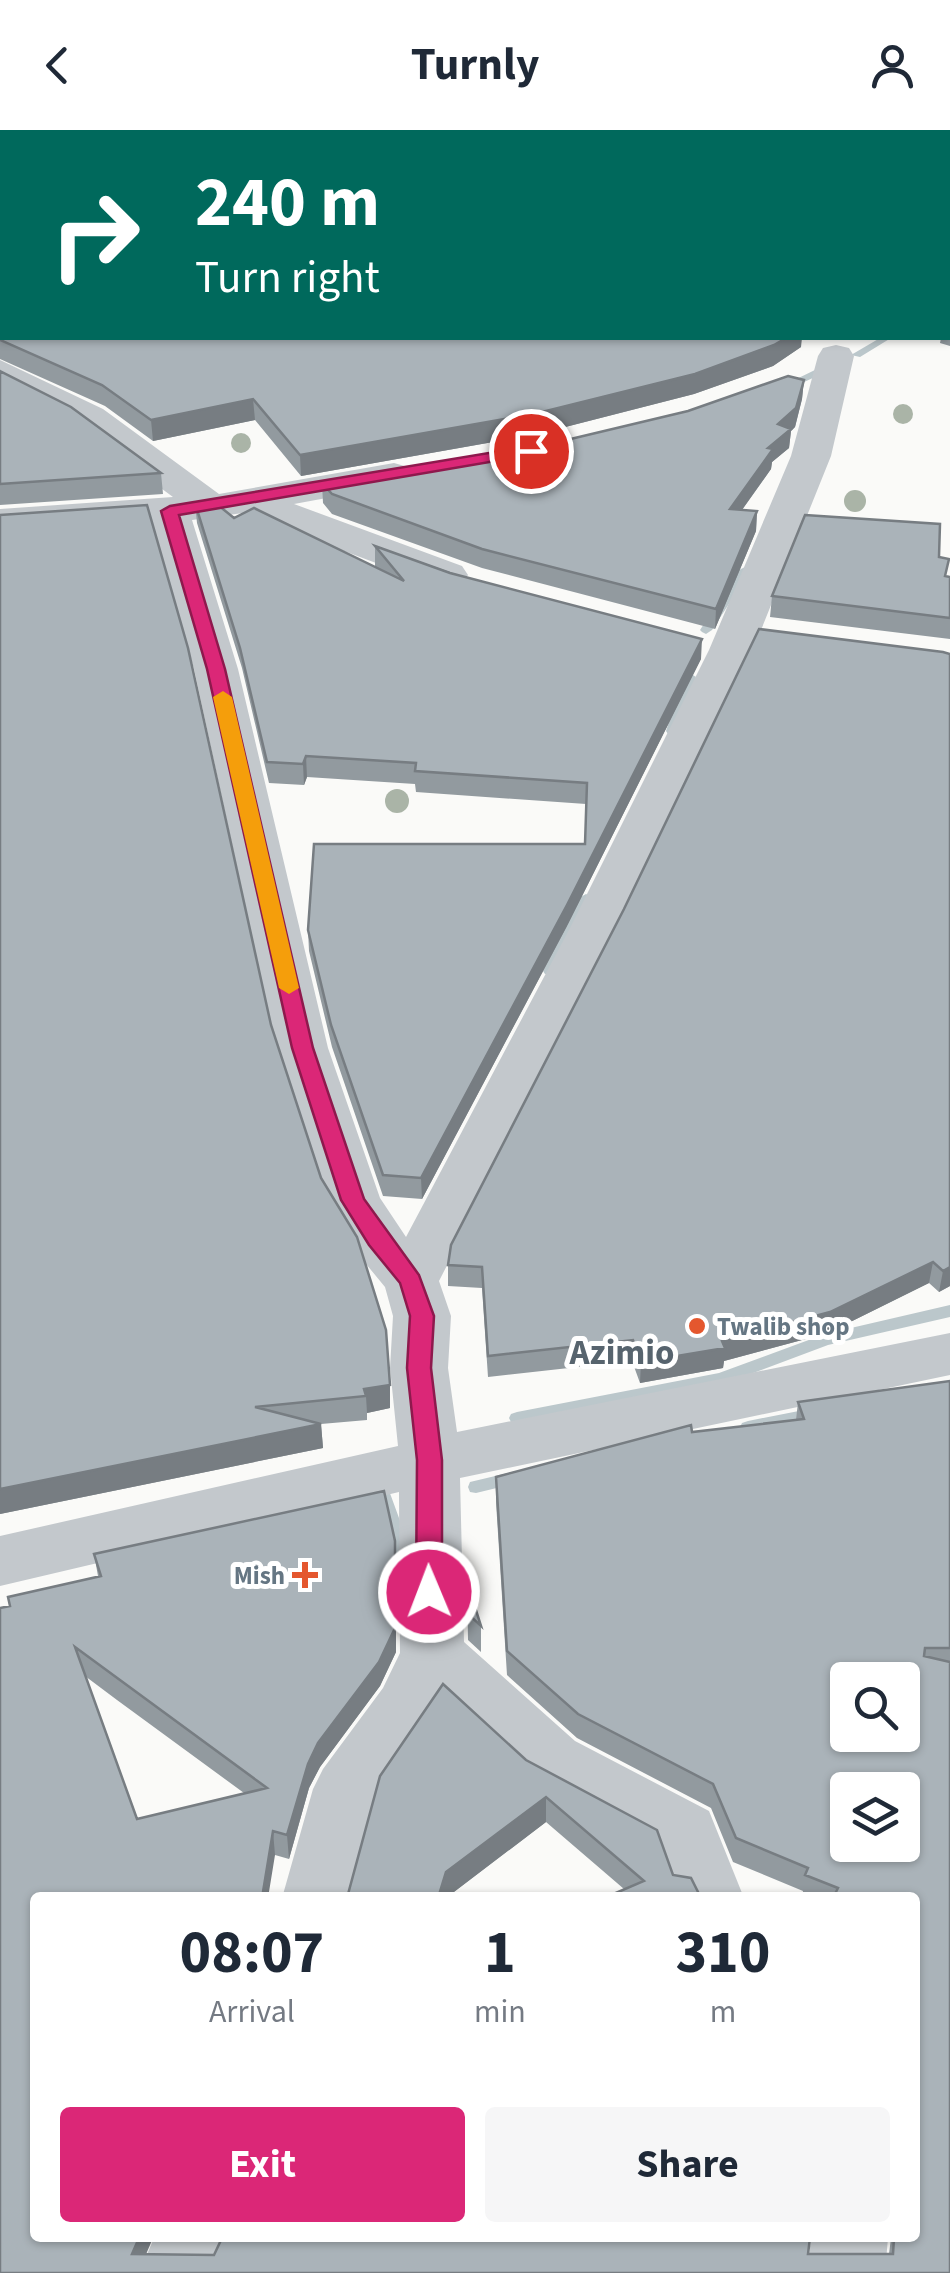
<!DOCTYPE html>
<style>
body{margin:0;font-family:"Source Sans 3",sans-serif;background:#f6f6f7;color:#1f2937;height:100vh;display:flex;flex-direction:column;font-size:38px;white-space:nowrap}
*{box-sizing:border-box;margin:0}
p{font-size:32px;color:#747a83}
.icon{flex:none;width:55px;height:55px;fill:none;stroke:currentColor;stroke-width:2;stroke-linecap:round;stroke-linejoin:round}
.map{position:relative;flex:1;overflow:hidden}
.panel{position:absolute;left:30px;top:1762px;width:890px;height:350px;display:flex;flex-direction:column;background:#fff;border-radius:10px;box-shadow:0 2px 8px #0004}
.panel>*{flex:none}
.guide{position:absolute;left:0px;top:0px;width:950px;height:210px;box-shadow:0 2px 8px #0004;background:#00695c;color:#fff;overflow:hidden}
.buttons{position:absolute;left:830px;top:1532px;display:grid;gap:20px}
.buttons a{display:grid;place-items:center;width:90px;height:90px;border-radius:10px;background:#fff;box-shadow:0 2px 8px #0004;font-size:50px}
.pin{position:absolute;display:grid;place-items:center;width:85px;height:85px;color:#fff;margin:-42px;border:5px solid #fff;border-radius:50%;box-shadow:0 2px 10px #0007}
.me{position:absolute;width:110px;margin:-55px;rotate:359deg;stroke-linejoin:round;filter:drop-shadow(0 0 8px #0008)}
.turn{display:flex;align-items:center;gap:35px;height:210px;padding:0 30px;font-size:45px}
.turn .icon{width:130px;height:130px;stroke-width:2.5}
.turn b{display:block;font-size:70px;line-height:85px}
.eta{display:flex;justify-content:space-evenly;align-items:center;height:170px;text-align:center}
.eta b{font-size:60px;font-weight:700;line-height:70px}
.primary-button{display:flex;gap:20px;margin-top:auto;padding:20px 30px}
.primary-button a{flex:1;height:115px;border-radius:10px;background:#db2777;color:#fff;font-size:40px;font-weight:700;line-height:115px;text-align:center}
.primary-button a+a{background:#f6f6f7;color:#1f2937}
header{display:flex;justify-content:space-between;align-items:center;height:130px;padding:0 30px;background:#fff;font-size:45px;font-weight:700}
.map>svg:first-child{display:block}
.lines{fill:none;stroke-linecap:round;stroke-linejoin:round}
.stream{fill:#bbc7cb;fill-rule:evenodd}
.minor{fill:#c3c8cc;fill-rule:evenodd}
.tree{fill:#aab4a7}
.wall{fill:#929a9f;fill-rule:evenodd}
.shaded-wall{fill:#777d82}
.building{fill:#aab3b9;stroke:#777d82;stroke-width:2.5;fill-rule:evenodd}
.route{fill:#db2777;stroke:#8e194d;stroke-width:2.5}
.slow{fill:#f59e0b}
.poi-dot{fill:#e4572e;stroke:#fff;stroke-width:4}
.labels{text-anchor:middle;stroke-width:10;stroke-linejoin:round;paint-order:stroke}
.poi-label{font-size:25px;font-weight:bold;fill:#657683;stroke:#fff;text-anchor:start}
.district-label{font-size:35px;font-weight:bold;fill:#57646e;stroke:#fff}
</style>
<header><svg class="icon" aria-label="back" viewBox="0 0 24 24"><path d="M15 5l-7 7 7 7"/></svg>Turnly<svg class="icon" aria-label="person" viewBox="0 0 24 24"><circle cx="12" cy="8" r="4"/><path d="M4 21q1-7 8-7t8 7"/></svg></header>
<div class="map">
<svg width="950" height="2143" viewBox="0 0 950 2143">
<rect width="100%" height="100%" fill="#fafaf8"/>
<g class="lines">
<path class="stream" d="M 880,208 L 891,208 L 860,227 L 851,225 Z
M 817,239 L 821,240 L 830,255 L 829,257 L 821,257 L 815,247 L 789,259 L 780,257 Z
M 745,437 L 751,440 L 712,500 L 706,504 L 702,502 L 700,500 L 739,440 Z
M 690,543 L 696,547 L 678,601 L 672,605 L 668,604 L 666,601 L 684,547 Z
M 586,764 L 593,768 L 557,841 L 555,844 L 545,844 L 543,841 L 579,768 Z
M 950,1175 L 950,1187 L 828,1215 L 721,1255 L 517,1294 L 511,1292 L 509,1288 L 511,1284 L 517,1282 L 719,1243 L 825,1204 Z
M 814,1278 L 820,1280 L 822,1284 L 820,1288 L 748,1303 L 742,1301 L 740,1297 L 742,1293 L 748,1291 Z
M 516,1341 L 522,1342 L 524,1347 L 522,1352 L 476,1363 L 470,1362 L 468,1357 L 470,1352 Z
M 383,1360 L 389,1361 L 391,1366 L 415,1432 L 412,1437 L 406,1439 L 400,1437 L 377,1373 L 370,1372 L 368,1367 L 370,1362 Z"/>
<path class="minor" d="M 950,150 L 950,173 L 948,174 L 948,151 Z
M 836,215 L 849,218 L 854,226 L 831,326 L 753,520 L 620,798 L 439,1151 L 451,1186 L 448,1238 L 457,1302 L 950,1203 L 950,1245 L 460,1348 L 464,1512 L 575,1611 L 709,1681 L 744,1768 L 674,1768 L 658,1721 L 527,1651 L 442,1572 L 431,1594 L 378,1669 L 352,1768 L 282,1768 L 313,1659 L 323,1639 L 383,1558 L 400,1523 L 399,1362 L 0,1456 L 0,1406 L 398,1316 L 390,1238 L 393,1186 L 385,1157 L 357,1123 L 326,1070 L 276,918 L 194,539 L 152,393 L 0,403 L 0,379 L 173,367 L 75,295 L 0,256 L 0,230 L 103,279 L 219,364 L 394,333 L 408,337 L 414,345 L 408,353 L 294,374 L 462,436 L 468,445 L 462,454 L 447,457 L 432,454 L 243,383 L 192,390 L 238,539 L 328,918 L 380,1068 L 406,1107 L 570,798 L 709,520 L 791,326 L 818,226 L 823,218 Z
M 154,2108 L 232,2108 L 217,2143 L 139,2143 Z
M 811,2108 L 888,2108 L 885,2143 L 807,2143 Z"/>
</g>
<g class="tree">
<circle cx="903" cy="284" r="10"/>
<circle cx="241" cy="313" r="10"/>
<circle cx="855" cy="371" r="11"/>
<circle cx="397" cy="671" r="12"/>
</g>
<path class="wall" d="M 206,0 L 950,0 L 950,114 L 948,116 L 948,2 L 206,2 Z
M 0,111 L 801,217 L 773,236 L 694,264 L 538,304 L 301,346 L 255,290 L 153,311 L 105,276 L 0,229 Z
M 950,188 L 950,216 L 940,213 L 941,208 L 948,208 L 948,190 Z
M 0,241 L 161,343 L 163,364 L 0,375 Z
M 804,250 L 802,269 L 795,297 L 791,301 L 789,318 L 772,332 L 771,339 L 742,380 L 757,381 L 756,401 L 715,499 L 482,438 L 332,384 L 323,373 L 322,353 L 558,312 L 688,281 Z
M 195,373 L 234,388 L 377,438 L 375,436 L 375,416 L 701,529 L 567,796 L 422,1069 L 383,1066 L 332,917 L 309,821 L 308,800 L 585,714 L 586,674 L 416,662 L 415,654 L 307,647 L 304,655 L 269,653 L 242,538 L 197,393 Z
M 939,427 L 946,446 L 950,447 L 950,509 L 770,487 L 772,466 Z
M 950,524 L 950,1156 L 939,1162 L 929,1153 L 828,1203 L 724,1231 L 723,1238 L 640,1253 L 632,1231 L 488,1247 L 482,1158 L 448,1156 L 448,1135 Z
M 271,895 L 390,1278 L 367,1283 L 367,1290 L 321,1294 L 323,1318 L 0,1384 Z
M 950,1251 L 950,2143 L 0,2143 L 10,1476 L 98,1446 L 94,1424 L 396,1436 L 396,1522 L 380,1556 L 320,1637 L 309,1658 L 289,1729 L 275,1725 L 35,1768 L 146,2124 L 889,2124 L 891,2108 L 915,2108 L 915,1768 L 802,1768 L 803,1761 L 733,1732 L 711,1678 L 577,1608 L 507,1545 L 496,1372 L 496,1347 L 692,1302 L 796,1290 L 798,1272 ZM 85,1546 L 117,1570 L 244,1663 L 137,1689 Z
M 467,1452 L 481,1496 L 481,1522 L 468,1510 Z
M 526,1630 L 673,1745 L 624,1759 L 546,1692 L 446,1768 L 347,1768 Z"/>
<path class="shaded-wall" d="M 950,96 L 950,114 L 948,116 L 948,97 Z
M 786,208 L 802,208 L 801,217 L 773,236 L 694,264 L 538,304 L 301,346 L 300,325 Z
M 804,250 L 802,269 L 795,297 L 791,301 L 789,318 L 772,332 L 771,339 L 729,398 L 730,379 L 768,318 L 778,294 Z
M 253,269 L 255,290 L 153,311 L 151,290 Z
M 757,381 L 756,401 L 715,499 L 716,479 Z
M 702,509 L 701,529 L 567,796 L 422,1069 L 421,1048 Z
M 306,626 L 307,647 L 304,655 L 303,634 Z
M 933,1132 L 929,1153 L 828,1203 L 724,1231 L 723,1238 L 640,1253 L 641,1232 L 722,1211 Z
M 950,1137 L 950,1156 L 939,1162 L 943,1141 Z
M 390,1255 L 390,1278 L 367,1283 L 366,1266 L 364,1259 Z
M 321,1294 L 323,1318 L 0,1384 L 0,1359 Z
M 396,1436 L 396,1522 L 380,1556 L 320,1637 L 309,1658 L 289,1729 L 287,1705 L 308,1634 Z
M 546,1667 L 546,1692 L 446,1768 L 438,1768 L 446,1742 Z
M 273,1701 L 275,1725 L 268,1768 L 262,1768 Z
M 139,2108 L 153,2108 L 138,2143 L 132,2124 Z"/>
<path class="building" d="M 228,0 L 950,0 L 950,96 L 948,97 L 948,2 L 224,2 Z
M 2,110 L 2,208 L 786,208 L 774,215 L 695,244 L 538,283 L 300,325 L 253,269 L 151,290 L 102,255 L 0,210 L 0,111 Z
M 0,241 L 71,277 L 161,343 L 0,354 Z
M 788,246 L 804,250 L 796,278 L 778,294 L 791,299 L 768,318 L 773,319 L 730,379 L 757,381 L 716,479 L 482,419 L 332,364 L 322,353 L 558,312 L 688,281 Z
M 213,371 L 234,388 L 254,378 L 404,451 L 375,416 L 450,443 L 702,509 L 567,775 L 421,1048 L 383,1045 L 331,895 L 308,800 L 314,714 L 585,714 L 587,653 L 415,641 L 416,633 L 306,626 L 303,634 L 267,632 L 240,518 L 195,373 Z
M 147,375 L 188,518 L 271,895 L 321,1048 L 357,1107 L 386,1200 L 390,1255 L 364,1259 L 366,1266 L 255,1277 L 321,1294 L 0,1359 L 0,385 Z
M 805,385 L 940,394 L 939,427 L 949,429 L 945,446 L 950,447 L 950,488 L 772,466 Z
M 759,499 L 943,522 L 950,524 L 950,1137 L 943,1141 L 933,1132 L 830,1182 L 722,1211 L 725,1218 L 641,1232 L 633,1210 L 488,1226 L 482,1137 L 448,1135 L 451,1115 L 624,779 Z
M 950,1251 L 950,1518 L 925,1518 L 924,1526 L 950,1532 L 950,2143 L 0,2143 L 0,1478 L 10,1476 L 8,1467 L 101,1446 L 94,1424 L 384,1361 L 395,1411 L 395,1498 L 379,1532 L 318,1613 L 308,1634 L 287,1705 L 273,1701 L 262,1768 L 35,1768 L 35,2108 L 139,2108 L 132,2124 L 214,2125 L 222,2108 L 810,2108 L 808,2124 L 893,2124 L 894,2108 L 915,2108 L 915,1768 L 833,1768 L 838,1758 L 805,1745 L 808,1738 L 736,1708 L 713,1654 L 578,1584 L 507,1521 L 496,1347 L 691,1295 L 692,1302 L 804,1289 L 798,1272 ZM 75,1517 L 267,1658 L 137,1689 ZM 848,1550 L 902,1550 L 902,1605 L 848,1605 ZM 848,1660 L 902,1660 L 902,1715 L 848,1715 Z
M 467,1452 L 481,1496 L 468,1484 Z
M 443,1554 L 526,1630 L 657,1700 L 673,1745 L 691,1748 L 701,1768 L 604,1768 L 644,1751 L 546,1667 L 446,1742 L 438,1768 L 347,1768 L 380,1646 Z"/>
<path class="route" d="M 531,316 L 536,318 L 536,324 L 179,385 L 225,539 L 313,918 L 364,1069 L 419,1145 L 434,1186 L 431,1238 L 442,1330 L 442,1462 L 439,1470 L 429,1473 L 420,1470 L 416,1462 L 417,1330 L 407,1238 L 410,1186 L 400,1153 L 369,1115 L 341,1070 L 292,918 L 207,539 L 161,381 L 170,376 Z"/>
<path class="slow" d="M 223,561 L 232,567 L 299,858 L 289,864 L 279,858 L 213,567 Z"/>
<g class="poi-dot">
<circle cx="697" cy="1196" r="10"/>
<path d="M300 1430h10v10h10v10h-10v10h-10v-10h-10v-10h10z"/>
</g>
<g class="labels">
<g class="poi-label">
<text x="717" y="1205">Twalib shop</text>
<text x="285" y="1454" text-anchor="end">Mish</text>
</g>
<g class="district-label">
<text x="622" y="1234">Azimio</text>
</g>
</g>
</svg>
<div class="buttons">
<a><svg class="icon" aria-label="search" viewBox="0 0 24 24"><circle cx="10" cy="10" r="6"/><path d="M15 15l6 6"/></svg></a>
<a><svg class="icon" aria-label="layers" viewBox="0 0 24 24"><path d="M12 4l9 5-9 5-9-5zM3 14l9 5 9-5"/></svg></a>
</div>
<div class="pin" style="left:531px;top:321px;background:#d93025"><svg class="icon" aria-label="arrive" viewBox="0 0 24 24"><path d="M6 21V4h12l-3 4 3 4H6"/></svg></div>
<svg class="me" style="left:429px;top:1462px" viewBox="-20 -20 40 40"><circle r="17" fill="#db2777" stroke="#fff" stroke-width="3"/><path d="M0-11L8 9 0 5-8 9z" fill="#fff"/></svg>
<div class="guide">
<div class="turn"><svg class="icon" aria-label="right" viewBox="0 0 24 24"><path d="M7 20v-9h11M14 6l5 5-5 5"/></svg><div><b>240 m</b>Turn right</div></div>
</div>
<section class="panel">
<div class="eta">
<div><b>08:07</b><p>Arrival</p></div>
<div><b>1</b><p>min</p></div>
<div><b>310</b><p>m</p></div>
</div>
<div class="primary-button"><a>Exit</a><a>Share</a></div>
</section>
</div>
